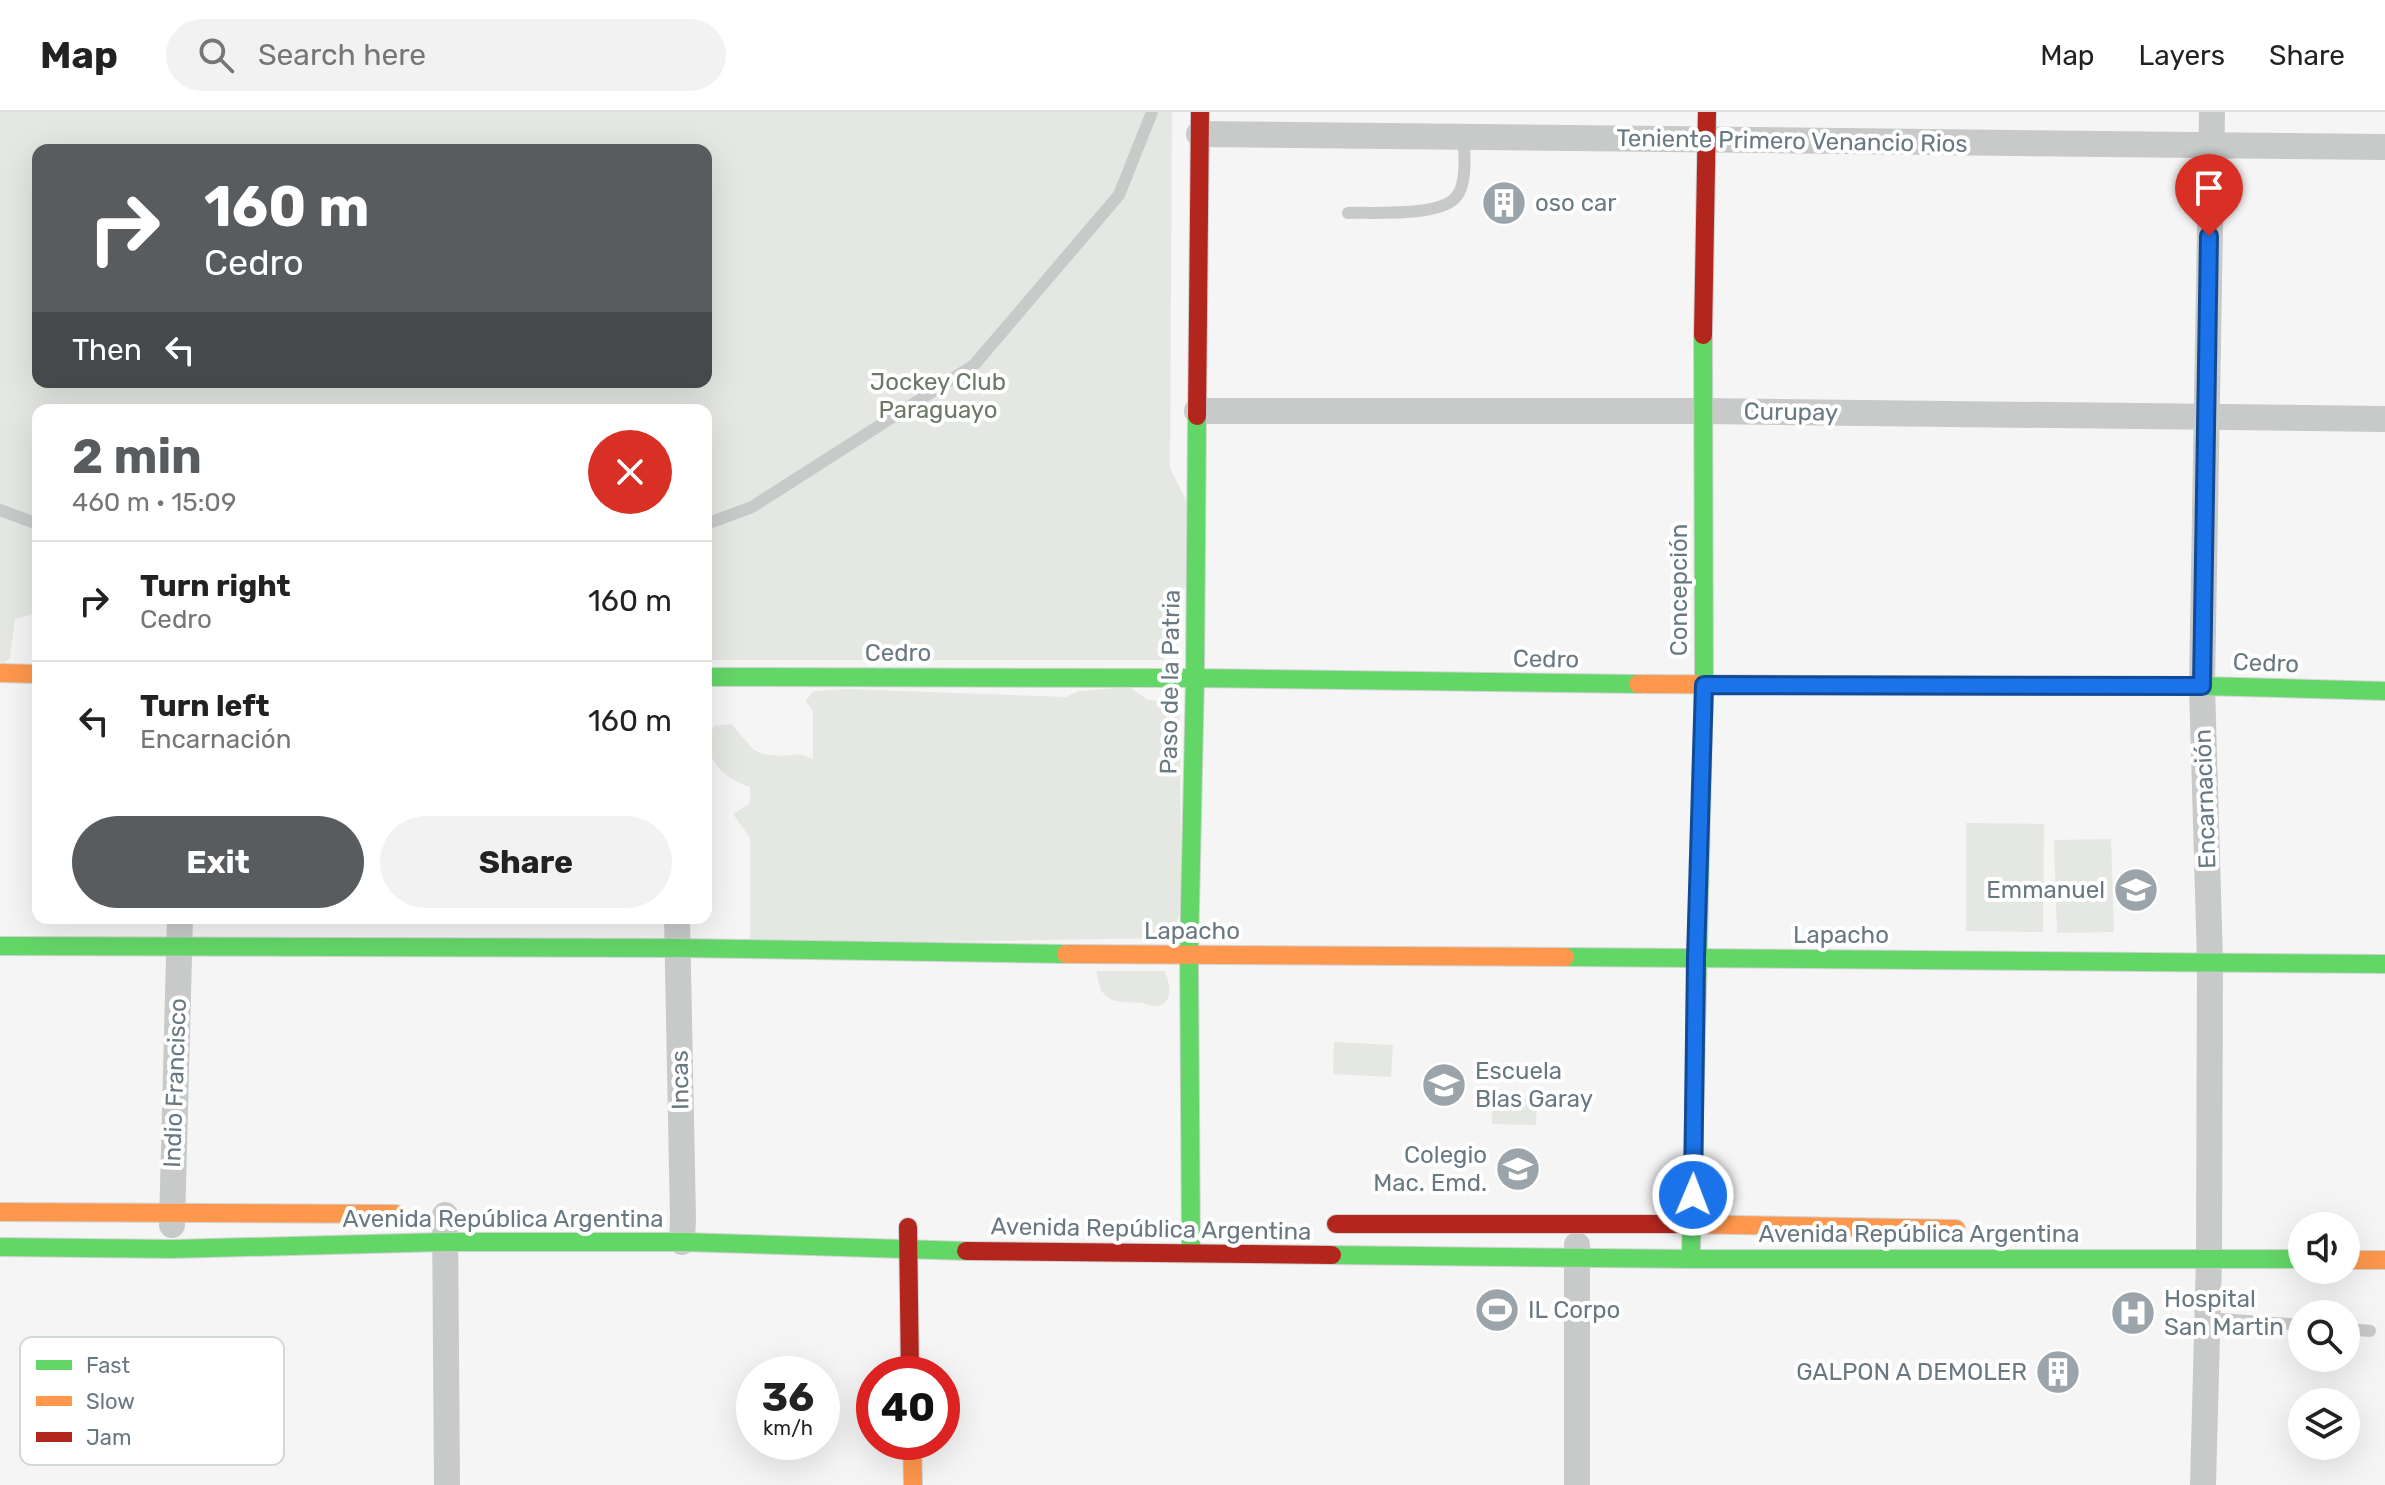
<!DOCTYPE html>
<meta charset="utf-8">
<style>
body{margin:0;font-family:Rubik,sans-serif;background:#f2f2f2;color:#222;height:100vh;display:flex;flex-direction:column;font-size:30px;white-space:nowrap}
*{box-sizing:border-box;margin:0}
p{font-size:26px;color:#767676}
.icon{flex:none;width:44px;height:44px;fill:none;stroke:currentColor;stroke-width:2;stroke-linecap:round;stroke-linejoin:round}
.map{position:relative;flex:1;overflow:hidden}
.drawer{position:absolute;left:32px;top:292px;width:680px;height:520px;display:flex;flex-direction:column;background:#fff;border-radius:16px;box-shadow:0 8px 32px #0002}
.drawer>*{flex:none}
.top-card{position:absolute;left:32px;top:32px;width:680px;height:244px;border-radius:16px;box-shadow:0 8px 32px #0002;background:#585c5f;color:#fff;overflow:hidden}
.controls{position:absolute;left:2288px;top:1100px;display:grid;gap:16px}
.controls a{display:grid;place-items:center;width:72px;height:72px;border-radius:50%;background:#fff;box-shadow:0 8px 32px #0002;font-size:40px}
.speed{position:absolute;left:736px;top:1244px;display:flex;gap:16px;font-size:40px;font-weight:700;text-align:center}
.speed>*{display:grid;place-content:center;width:104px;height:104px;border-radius:50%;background:#fff;box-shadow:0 8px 32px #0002;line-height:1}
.speed small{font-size:20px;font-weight:400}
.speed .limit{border:12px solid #d22;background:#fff;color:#111}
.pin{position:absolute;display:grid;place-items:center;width:68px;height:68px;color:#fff;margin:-82px -34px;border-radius:50% 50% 50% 0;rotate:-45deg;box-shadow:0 0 8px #0007}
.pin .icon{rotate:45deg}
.me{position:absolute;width:88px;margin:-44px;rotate:1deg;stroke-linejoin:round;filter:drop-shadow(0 0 6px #0008)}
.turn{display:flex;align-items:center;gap:28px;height:168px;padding:0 40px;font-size:36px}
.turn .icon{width:104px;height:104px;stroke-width:2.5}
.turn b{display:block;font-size:56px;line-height:68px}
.then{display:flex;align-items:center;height:76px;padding:0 40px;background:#0003;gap:16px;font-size:30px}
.round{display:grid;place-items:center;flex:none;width:84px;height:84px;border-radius:42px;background:#f2f2f2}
.headline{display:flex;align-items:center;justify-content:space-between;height:136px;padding:0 40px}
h1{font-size:48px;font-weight:700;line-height:60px;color:#585c5f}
.button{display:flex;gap:16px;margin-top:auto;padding:16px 40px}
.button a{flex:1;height:92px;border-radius:48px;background:#585c5f;color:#fff;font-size:32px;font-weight:700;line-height:92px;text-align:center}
.button a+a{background:#f2f2f2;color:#222}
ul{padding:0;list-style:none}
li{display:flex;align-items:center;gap:24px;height:120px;padding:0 40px;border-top:2px solid #e0e0e0}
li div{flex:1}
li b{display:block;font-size:30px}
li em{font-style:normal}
header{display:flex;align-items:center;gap:48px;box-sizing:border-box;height:112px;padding:0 40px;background:#fff;border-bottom:2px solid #e0e0e0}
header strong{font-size:38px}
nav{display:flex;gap:44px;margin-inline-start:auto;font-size:28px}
.search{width:560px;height:72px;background:#f2f2f2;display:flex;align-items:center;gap:20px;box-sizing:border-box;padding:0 28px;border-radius:44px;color:#767676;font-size:30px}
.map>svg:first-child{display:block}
.green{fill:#e4e7e2;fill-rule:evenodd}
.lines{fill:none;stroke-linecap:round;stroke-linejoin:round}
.fast-casing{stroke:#d1d2d2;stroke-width:20}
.slow-casing{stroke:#d1d2d2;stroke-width:20}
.jam-casing{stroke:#d1d2d2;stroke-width:20}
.lane{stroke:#c8caca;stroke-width:12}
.street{stroke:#c8caca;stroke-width:26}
.fast{stroke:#63d668;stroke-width:18}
.slow{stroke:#ff974d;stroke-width:18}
.jam{stroke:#b3261e;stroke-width:18}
.route-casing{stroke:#114b97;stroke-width:20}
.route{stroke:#1a73e8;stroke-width:14}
.labels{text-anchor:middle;stroke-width:8;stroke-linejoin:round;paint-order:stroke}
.street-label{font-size:24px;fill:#697981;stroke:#fff}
.poi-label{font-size:24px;fill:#697981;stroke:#fff;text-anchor:start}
.park-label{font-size:24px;fill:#6c7967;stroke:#fff}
.key{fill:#fff;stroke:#d2d7d9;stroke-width:2}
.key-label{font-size:22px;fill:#697981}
</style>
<header>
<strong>Map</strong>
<div class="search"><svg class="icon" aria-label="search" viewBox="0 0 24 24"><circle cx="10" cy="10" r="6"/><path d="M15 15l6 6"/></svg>Search here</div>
<nav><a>Map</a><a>Layers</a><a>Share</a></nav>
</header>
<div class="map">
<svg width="2385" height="1373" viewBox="0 0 2385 1373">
<rect width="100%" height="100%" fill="#f5f5f5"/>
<path class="green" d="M 0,0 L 1172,0 L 1170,356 L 1187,390 L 1196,467 L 1168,489 L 1168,542 L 1163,548 L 706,548 L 706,298 L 38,298 L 38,501 L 15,507 L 10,546 L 0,555 ZM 38,38 L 706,38 L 706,270 L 38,270 Z
M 1129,575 L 1148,588 L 1179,590 L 1182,794 L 1171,826 L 750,833 L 750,726 L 733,702 L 750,691 L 750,675 C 728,667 715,657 707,635 L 706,664 L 706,604 L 707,626 L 714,614 L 731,612 L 754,638 L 763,642 L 781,644 L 800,642 L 813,647 L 813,599 L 806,589 L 813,579 L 847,577 L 1066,585 L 1079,579 Z
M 1966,711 L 2044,712 L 2043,820 L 1966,819 Z
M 2111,727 L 2114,820 L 2057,821 L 2054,728 Z
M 1096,859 L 1164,859 C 1171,870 1174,894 1155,894 C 1150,894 1146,892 1142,891 C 1130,890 1114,892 1105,883 C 1098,877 1099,866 1096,859 Z
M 1334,930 L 1393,933 L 1391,965 L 1333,962 Z
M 1492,983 L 1537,984 L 1536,1013 L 1492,1012 Z"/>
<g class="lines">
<g class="fast-casing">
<path id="fast" d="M 706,565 L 1195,566 L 1638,572
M 1986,574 L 2202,574 L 2385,579
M 0,834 L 677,836 L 1066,842
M 1565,845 L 2385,852
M 0,1135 L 172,1137 L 445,1130 L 682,1130 L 966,1139
M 1691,1138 L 1704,573 L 1703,223
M 1191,1141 L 1189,842 L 1195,566 L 1197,304
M 1332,1143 L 1690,1147 L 2302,1147"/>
</g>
<g class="slow-casing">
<path id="slow" d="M 0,561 L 38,562
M 1638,572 L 1986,574
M 1066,842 L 1565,845
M 0,1100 L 396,1102
M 1677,1112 L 1956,1117
M 2346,1148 L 2385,1148
M 912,1330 L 913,1373"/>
</g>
<g class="jam-casing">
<path id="jam" d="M 1703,223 L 1707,0
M 1197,304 L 1200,0
M 1336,1112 L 1677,1112
M 908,1115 L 910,1262
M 966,1139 L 1332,1143"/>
</g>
<path class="lane" d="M 1348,101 C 1373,100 1440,105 1456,85 C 1467,73 1465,41 1463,25
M 0,398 L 38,412
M 706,412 L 752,395 L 974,253 L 1119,83 L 1152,0
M 2207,1206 L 2302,1213
M 2346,1217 L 2370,1219"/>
<path class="street" d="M 1199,22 L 2385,35
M 1197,299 L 1702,299 L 2385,307
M 677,806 L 683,1107 L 682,1130
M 445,1103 L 447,1373
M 172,1113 L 180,806
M 1577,1133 L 1577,1373
M 2203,1373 L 2209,1146 L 2210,849 L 2202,574 L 2212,0"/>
<use href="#fast" class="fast"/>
<use href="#slow" class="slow"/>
<use href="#jam" class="jam"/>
</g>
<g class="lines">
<g class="route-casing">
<path id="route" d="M 1693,1083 L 1696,846 L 1704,573 L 2202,574 L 2209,124"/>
</g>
<use href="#route" class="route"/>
</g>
<defs>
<g id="building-disc" transform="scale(2.3)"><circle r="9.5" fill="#9aa4aa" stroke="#fff"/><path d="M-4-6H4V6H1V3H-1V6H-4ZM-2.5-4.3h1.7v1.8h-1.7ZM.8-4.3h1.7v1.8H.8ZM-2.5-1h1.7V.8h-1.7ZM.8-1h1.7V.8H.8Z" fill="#fff"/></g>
<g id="school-disc" transform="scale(2.3)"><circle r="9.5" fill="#9aa4aa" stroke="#fff"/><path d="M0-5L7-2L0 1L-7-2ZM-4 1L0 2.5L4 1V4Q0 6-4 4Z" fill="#fff"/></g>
<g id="stadium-disc" transform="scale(2.3)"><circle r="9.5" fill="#9aa4aa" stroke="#fff"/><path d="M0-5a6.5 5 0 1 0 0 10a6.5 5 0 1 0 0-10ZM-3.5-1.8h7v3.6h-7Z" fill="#fff"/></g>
<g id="hospital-disc" transform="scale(2.3)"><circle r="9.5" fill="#9aa4aa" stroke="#fff"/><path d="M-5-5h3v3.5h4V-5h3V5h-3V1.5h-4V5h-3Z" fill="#fff"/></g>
</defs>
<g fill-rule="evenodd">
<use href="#building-disc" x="1504" y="91"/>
<use href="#school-disc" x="2136" y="778"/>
<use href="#school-disc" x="1444" y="973"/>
<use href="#school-disc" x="1518" y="1057"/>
<use href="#stadium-disc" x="1497" y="1198"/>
<use href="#hospital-disc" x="2133" y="1201"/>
<use href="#building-disc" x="2058" y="1260"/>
</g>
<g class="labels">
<g class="street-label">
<text transform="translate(1792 29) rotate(1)" y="8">Teniente Primero Venancio Rios</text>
<text transform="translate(1791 300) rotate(1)" y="8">Curupay</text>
<text transform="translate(1679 478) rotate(-90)" y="8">Concepción</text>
<text x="898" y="549">Cedro</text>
<text transform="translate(1546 547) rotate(1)" y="8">Cedro</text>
<text transform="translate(2266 551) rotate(2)" y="8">Cedro</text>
<text transform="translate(1170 570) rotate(-89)" y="8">Paso de la Patria</text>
<text transform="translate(2205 687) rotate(-92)" y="8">Encarnación</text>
<text x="1192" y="827">Lapacho</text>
<text x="1841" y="831">Lapacho</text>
<text transform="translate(680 968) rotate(-91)" y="8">Incas</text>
<text transform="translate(175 971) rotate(-88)" y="8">Indio Francisco</text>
<text x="503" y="1115">Avenida República Argentina</text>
<text transform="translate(1151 1117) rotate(1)" y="8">Avenida República Argentina</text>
<text x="1919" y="1130">Avenida República Argentina</text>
</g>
<g class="poi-label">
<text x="1535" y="99">oso car</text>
<text x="2105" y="786" text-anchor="end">Emmanuel</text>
<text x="1475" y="967">Escuela<tspan x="1475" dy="28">Blas Garay</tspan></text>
<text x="1487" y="1051" text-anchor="end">Colegio<tspan x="1487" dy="28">Mac. Emd.</tspan></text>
<text x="2164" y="1195">Hospital<tspan x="2164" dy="28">San Martin</tspan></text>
<text x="1528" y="1206">IL Corpo</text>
<text x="2027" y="1268" text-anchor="end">GALPON A DEMOLER</text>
</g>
<g class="park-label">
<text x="938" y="278">Jockey Club<tspan x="938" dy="28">Paraguayo</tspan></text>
</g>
</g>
<rect x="20" y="1225" width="264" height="128" rx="12" class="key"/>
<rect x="36" y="1248" width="36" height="10" fill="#63d668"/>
<rect x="36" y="1284" width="36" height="10" fill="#ff974d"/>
<rect x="36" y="1320" width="36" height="10" fill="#b3261e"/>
<g class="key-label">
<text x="86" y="1261">Fast</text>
<text x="86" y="1297">Slow</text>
<text x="86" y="1333">Jam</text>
</g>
</svg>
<div class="controls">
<a><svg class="icon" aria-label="sound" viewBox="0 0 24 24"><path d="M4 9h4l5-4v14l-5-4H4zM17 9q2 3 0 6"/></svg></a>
<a><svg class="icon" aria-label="search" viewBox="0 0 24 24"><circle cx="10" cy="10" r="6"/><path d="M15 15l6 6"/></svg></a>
<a><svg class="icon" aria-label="layers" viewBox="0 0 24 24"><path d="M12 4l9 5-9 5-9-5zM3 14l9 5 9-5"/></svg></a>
</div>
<div class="speed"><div>36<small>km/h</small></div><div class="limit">40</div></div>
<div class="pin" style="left:2209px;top:124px;background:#d93025"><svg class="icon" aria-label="arrive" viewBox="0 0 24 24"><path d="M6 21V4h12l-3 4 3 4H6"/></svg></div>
<svg class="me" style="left:1693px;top:1083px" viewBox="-20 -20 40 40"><circle r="17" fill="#1a73e8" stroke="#fff" stroke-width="3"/><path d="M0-11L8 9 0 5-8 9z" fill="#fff"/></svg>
<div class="top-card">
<div class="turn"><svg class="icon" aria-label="right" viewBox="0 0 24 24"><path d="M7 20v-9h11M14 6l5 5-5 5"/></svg><div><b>160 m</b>Cedro</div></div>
<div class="then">Then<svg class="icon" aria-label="left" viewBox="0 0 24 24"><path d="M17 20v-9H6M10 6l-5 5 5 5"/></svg></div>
</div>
<section class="drawer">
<div class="headline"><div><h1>2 min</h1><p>460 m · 15:09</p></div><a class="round" style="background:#d93025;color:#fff"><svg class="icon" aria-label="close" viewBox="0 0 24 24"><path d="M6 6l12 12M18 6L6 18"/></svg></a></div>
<ul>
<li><svg class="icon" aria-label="right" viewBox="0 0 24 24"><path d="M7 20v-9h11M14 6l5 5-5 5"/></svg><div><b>Turn right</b><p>Cedro</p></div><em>160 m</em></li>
<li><svg class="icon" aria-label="left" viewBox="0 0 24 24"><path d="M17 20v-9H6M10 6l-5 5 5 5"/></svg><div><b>Turn left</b><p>Encarnación</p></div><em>160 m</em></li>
</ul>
<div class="button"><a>Exit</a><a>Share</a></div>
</section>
</div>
